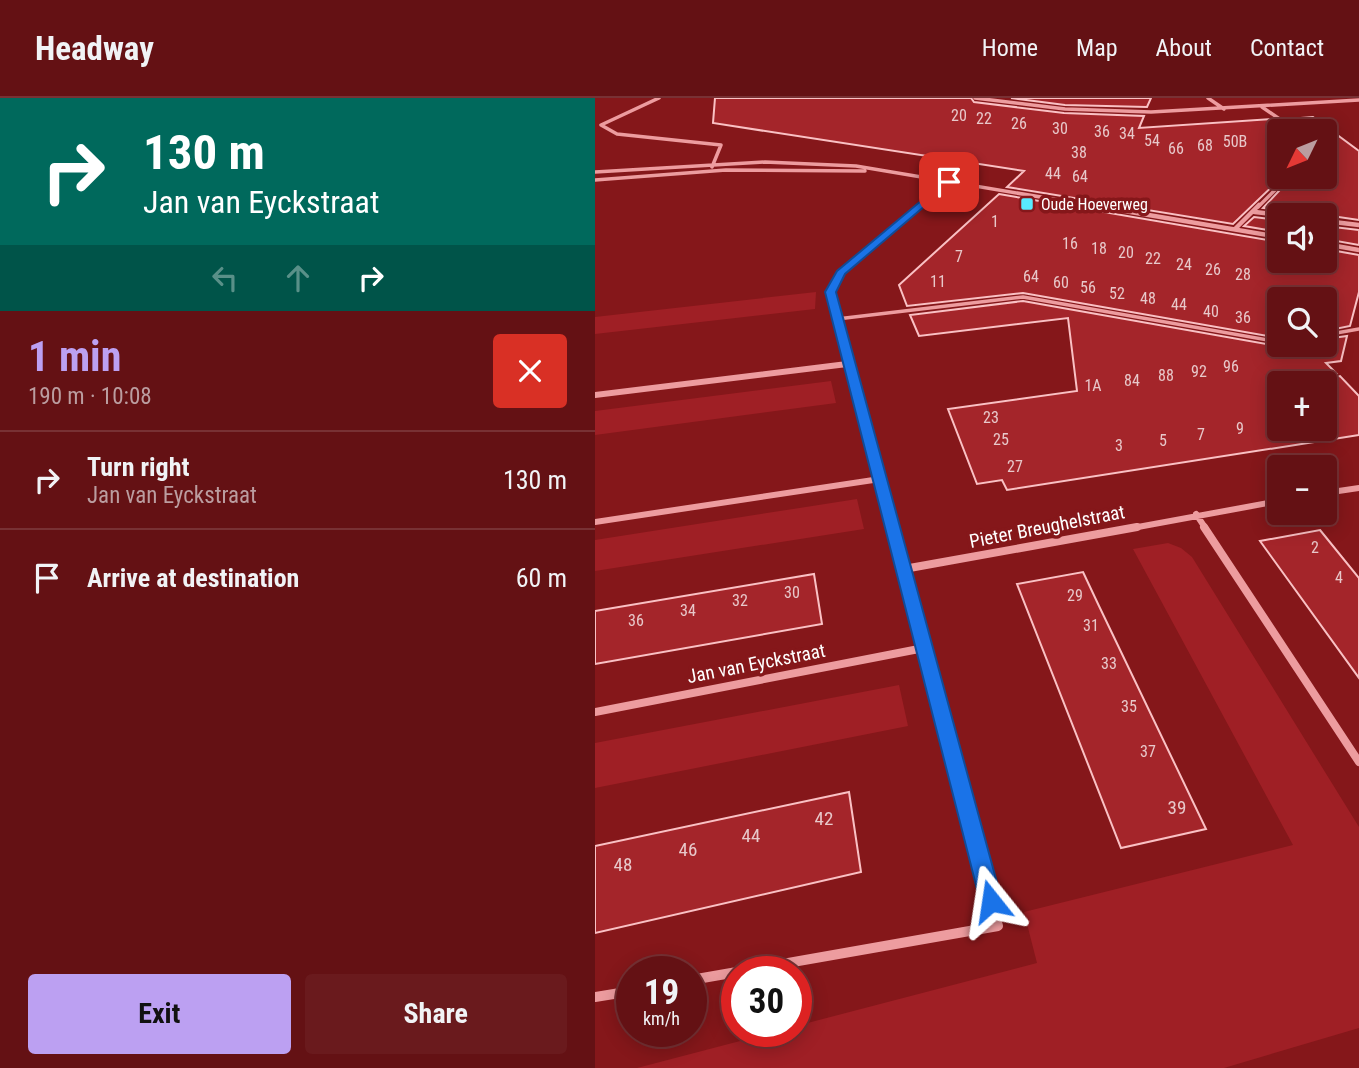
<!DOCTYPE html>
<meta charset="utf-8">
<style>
body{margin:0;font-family:"Roboto Condensed",sans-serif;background:#6a1a1d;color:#f1f3f6;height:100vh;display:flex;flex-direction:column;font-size:26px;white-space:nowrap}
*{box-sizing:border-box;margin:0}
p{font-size:23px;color:#bb9da0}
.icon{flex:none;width:38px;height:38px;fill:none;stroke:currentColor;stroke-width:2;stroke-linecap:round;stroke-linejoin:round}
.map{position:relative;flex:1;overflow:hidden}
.sheet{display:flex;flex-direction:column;background:#641114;width:595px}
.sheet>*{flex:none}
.hud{background:#00695c;color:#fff;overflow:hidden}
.needle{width:46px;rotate:227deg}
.fabs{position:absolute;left:672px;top:21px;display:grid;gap:14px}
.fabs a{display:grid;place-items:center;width:70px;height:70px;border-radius:7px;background:#641114;box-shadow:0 4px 18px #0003,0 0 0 2px #783134;font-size:35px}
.speed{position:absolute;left:21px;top:858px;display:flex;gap:14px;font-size:35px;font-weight:700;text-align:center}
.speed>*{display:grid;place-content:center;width:91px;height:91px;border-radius:50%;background:#641114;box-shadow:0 4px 18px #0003,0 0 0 2px #783134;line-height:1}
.speed small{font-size:18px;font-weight:400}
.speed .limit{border:10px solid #d22;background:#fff;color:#111}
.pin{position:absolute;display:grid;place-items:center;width:60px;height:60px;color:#fff;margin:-30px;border-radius:14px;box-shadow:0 4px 10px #0006}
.me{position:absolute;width:77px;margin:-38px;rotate:345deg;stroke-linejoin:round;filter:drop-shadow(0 0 5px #0008)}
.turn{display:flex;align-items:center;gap:24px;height:147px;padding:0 28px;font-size:32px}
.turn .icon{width:91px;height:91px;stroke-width:2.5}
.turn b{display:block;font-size:49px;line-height:60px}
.lanes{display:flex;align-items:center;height:66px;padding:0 28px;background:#0003;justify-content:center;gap:35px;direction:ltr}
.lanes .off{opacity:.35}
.round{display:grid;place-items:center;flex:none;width:74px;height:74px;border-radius:7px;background:#6a1a1d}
.headline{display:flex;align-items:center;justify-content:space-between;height:119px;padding:0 28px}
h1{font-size:42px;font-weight:700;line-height:52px;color:#bca0f2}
.cta{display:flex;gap:14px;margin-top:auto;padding:14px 28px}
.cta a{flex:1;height:80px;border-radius:7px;background:#bca0f2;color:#111;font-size:28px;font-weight:700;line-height:80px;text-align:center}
.cta a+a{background:#6a1a1d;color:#f1f3f6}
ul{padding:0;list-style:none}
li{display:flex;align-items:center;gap:21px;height:98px;padding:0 28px;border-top:2px solid #783134}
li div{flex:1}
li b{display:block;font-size:26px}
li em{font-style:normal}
header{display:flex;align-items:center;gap:42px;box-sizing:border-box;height:98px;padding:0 35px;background:#641114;border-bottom:2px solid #783134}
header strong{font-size:33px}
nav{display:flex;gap:38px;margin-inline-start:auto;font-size:24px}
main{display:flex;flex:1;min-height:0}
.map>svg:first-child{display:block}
.green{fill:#9f1f25}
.building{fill:#a4252a;stroke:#fac1c4;stroke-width:2;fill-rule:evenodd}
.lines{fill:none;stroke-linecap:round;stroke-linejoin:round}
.service{stroke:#ed9c9f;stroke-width:3.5}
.minor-far4{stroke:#ed9c9f;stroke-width:3.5}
.minor-far3{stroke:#ed9c9f;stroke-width:4.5}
.minor-far2{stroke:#ed9c9f;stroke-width:6}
.minor-far1{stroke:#ed9c9f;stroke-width:8}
.minor{stroke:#ed9c9f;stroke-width:10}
.route{fill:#1a73e8;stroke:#114b97;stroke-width:2}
.poi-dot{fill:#58ebff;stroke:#85171a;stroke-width:2.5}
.labels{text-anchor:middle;stroke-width:7;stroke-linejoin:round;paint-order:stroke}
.number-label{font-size:16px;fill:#e8c8ca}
.far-poi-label{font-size:16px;fill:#fff;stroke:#85171a;text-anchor:start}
.street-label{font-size:19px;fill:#fff;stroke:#85171a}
.near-number-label{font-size:19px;fill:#e8c8ca}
</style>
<header>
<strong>Headway</strong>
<nav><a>Home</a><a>Map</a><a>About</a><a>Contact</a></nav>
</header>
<main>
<section class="sheet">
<div class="hud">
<div class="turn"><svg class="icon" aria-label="right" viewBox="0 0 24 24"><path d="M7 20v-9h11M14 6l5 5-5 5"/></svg><div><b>130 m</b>Jan van Eyckstraat</div></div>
<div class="lanes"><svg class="icon off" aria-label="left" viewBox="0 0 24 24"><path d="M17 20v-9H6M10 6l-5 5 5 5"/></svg><svg class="icon off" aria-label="ahead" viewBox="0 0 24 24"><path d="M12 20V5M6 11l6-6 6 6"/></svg><svg class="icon" aria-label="right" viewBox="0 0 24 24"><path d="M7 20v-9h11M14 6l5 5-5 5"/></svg></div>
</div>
<div class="headline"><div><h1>1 min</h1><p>190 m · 10:08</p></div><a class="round" style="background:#d93025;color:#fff"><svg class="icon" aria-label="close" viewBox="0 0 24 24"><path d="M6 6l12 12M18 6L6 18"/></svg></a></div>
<ul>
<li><svg class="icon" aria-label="right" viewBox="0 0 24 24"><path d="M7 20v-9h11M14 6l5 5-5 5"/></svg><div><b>Turn right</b><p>Jan van Eyckstraat</p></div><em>130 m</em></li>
<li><svg class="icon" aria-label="arrive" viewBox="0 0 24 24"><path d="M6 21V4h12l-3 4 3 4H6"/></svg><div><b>Arrive at destination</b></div><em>60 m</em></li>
</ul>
<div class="cta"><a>Exit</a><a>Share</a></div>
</section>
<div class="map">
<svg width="764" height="970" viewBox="0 0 764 970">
<rect width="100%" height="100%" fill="#85171a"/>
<path class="green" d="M 221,194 L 220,211 L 0,236 L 0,219 Z
M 236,283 L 241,305 L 0,337 L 0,313 Z
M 262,401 L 269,431 L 0,473 L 0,442 Z
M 573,445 L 586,450 L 597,459 L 764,729 L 764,930 L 629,970 L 42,970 L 183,933 L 201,933 L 201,928 L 442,865 L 429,814 L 698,747 L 538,451 Z
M 304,587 L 313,628 L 0,690 L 0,645 Z"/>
<path class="building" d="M 120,0 L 376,0 L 379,4 L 469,15 L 549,18 L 544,30 L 677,21 L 695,33 L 684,33 L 684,79 L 687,79 L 638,126 L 412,89 L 429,73 L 118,25 Z
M 416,0 L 556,0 L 552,9 L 470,7 Z
M 718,19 L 764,53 L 764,122 L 730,117 L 691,117 L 687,112 L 668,110 L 697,79 L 730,79 L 730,33 L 706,33 L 692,21 Z
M 404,96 L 684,144 L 684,163 L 730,163 L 730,151 L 764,157 L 764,194 L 755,228 L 730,233 L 730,201 L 684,201 L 684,240 L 428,195 L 312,208 L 304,187 Z
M 659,119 L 684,122 L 684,134 L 649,128 Z
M 730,128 L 764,132 L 764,147 L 730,141 Z
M 428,203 L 683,248 L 730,247 L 730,241 L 752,238 L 746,263 L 731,265 L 742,276 L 741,279 L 745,278 L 764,298 L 764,337 L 412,392 L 407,382 L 382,386 L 353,311 L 482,293 L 473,220 L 324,238 L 315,217 ZM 684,285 L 730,285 L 730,331 L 684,331 Z
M 725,432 L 764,480 L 764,580 L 665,443 Z
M 488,474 L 504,508 L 611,731 L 526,750 L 422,486 Z
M 219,476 L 227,526 L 0,566 L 0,513 Z
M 254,694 L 266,774 L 0,835 L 0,748 Z"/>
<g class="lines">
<path class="service" d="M 242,221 L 428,199 L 684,244
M 730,237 L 764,231"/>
<path class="minor-far4" d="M 64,0 L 6,27 L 22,36 L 126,47 L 117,69
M 380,0 L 470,11 L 556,14 L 764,2
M 613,0 L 629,11
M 667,9 L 702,33
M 0,74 L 170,64 L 261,68 L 505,109
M 0,82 L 131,72 L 270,73
M 324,109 L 354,84
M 663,109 L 693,79"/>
<path class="minor-far3" d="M 494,107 L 684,139
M 660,114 L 686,117
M 730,123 L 764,127
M 640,131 L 664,107
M 730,146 L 764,152
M 250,249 L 235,194 L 246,175 L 327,107"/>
<path class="minor-far2" d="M 249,247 L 298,431
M 0,297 L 252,266
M 730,395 L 764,390
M 601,416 L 611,431
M 0,424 L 285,381
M 532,431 L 684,403"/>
<path class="minor-far1" d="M 297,429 L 360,666
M 609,429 L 764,664
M 309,471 L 542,429
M 0,614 L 329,550"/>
<path class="minor" d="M 147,873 L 403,828 L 360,664
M 96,882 L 142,874
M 0,899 L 37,893"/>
</g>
<path class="route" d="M 351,82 L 358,84 L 250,176 L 241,194 L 407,803 L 404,810 L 396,814 L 388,810 L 385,803 L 230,194 L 242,173 Z"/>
<rect class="poi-dot" x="425" y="99" width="14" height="14" rx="3.5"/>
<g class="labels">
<g class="number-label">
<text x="364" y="23">20</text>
<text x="389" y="26">22</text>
<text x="424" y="31">26</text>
<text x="465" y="36">30</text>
<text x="507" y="39">36</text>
<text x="532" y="41">34</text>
<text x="557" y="48">54</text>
<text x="640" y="49">50B</text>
<text x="610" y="53">68</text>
<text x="581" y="56">66</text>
<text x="484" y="60">38</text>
<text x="458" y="81">44</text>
<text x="485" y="84">64</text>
<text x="400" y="129">1</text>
<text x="475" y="151">16</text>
<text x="504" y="156">18</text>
<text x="531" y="160">20</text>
<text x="364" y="164">7</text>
<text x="558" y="166">22</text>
<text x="589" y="172">24</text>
<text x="618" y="177">26</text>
<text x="648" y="182">28</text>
<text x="436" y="184">64</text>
<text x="343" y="189">11</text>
<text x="466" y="190">60</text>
<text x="493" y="195">56</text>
<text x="522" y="201">52</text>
<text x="553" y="206">48</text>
<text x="584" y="212">44</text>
<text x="616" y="219">40</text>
<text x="648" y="225">36</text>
<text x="636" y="274">96</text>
<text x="604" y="279">92</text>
<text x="571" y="283">88</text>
<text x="537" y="288">84</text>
<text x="498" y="293">1A</text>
<text x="396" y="325">23</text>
<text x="645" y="336">9</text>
<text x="606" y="342">7</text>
<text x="406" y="347">25</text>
<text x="568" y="348">5</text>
<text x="524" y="353">3</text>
<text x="420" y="374">27</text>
<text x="720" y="455">2</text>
<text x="744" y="485">4</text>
<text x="197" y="500">30</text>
<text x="480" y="503">29</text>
<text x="145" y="508">32</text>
<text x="93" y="518">34</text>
<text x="41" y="528">36</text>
<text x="496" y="533">31</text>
<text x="514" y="571">33</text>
<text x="534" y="614">35</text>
<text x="553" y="659">37</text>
</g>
<g class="far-poi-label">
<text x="446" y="112">Oude Hoeverweg</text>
</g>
<g class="street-label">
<text transform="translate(452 428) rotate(-11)" y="7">Pieter Breughelstraat</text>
<text transform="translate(161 565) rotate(-11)" y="7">Jan van Eyckstraat</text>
</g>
<g class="near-number-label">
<text x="582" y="716">39</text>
<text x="229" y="727">42</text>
<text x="156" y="744">44</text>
<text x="93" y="758">46</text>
<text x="28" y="773">48</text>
</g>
</g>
</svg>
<div class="fabs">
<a><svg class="needle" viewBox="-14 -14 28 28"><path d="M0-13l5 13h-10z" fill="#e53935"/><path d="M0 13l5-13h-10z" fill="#bb9da0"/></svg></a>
<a><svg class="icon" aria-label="sound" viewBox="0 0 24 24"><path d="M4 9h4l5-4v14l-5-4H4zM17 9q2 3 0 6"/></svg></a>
<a><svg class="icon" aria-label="search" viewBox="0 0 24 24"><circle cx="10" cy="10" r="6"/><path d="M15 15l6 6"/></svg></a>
<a>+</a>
<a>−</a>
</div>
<div class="speed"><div>19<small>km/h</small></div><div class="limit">30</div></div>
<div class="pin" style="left:354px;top:84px;background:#d93025"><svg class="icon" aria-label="arrive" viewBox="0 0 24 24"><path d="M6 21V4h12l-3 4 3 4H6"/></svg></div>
<svg class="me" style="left:396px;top:803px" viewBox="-20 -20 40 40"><path d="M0-17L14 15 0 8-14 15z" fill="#1a73e8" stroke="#fff" stroke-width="4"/></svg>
</div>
</main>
